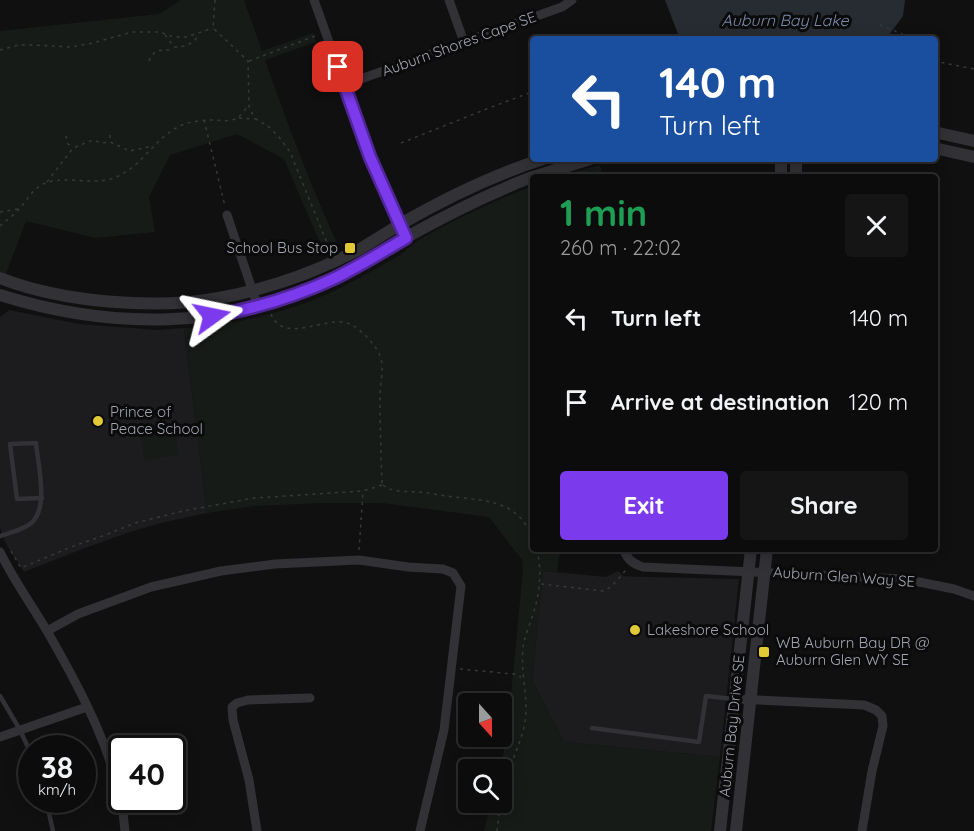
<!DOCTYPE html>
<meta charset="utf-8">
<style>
body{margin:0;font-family:Quicksand,sans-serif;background:#151516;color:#f1f3f6;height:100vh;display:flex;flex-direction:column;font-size:22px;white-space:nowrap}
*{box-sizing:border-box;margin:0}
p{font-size:20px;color:#9a9b9d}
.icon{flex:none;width:33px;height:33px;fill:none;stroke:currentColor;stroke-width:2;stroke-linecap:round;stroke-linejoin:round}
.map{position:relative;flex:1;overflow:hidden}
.drawer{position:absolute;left:530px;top:174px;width:408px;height:378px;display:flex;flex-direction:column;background:#0c0c0d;border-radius:6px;box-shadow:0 3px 15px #0003,0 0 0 2px #2c2c2e}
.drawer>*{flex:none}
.banner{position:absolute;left:530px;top:36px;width:408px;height:126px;border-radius:6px;box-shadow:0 3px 15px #0003,0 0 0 2px #2c2c2e;background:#1a4fa0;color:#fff;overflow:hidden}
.needle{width:39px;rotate:159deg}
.fabs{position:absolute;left:458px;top:693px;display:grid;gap:12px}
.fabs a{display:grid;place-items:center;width:54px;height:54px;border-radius:6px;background:#0c0c0d;box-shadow:0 3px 15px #0003,0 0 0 2px #2c2c2e;font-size:30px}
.speed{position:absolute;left:18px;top:735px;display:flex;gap:12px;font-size:30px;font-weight:700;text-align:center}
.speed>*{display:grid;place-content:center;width:78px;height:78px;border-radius:50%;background:#0c0c0d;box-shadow:0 3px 15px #0003,0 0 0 2px #2c2c2e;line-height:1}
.speed small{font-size:15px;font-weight:400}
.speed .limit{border:3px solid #111;border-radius:9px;background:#fff;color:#111}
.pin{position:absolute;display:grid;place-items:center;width:51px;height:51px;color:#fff;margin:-26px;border-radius:12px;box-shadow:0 3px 9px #0006}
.me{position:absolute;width:66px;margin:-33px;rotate:78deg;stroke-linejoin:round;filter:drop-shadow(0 0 4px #0008)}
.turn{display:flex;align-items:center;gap:21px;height:126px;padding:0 30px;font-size:27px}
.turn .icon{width:78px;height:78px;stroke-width:2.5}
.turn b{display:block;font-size:42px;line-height:51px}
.round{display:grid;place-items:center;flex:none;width:63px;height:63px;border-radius:6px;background:#151516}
.head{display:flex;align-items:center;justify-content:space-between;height:102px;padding:0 30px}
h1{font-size:36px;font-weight:700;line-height:45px;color:#1e9e55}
.action{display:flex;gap:12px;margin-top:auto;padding:12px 30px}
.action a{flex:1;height:69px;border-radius:6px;background:#7c3aed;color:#fff;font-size:24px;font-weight:700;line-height:69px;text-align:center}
.action a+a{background:#151516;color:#f1f3f6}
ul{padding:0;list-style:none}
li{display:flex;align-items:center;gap:18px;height:84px;padding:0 30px}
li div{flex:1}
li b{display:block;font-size:22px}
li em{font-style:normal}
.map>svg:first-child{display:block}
.built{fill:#1c1c1e}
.green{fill:#161b18}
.water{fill:#272c33}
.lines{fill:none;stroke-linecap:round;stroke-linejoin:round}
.path{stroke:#37383c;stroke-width:1.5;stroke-dasharray:3 4.5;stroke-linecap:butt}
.service{stroke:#313136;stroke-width:4.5}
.minor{stroke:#313136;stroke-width:9}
.tertiary{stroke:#313136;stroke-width:12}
.route-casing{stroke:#51269a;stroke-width:15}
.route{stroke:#7c3aed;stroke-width:10}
.poi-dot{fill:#e2ca36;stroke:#0b0b0c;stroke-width:2}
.labels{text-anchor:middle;stroke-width:6;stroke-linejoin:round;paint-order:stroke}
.street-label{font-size:15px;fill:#a2a4b1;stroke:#0b0b0c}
.poi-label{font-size:15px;fill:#a2a4b1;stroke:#0b0b0c;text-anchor:start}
.water-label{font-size:16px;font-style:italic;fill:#7b8baa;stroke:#0b0b0c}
</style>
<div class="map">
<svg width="974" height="831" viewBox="0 0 974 831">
<rect width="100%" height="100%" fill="#101011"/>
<path class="built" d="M 9,310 L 79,324 L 158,330 L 184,328 L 207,513 L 161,523 L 127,533 L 85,548 L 24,572 L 6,544 L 0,528 L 0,317 Z
M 543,571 L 606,577 L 618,571 L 624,576 L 638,577 L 651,577 L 739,579 L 720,757 L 564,742 L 532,680 Z"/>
<path class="green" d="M 181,0 L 244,0 L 262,51 L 313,33 L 316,42 L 265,60 C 288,125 312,189 341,252 L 327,259 L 284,159 L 237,134 L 170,155 L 149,197 L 155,232 L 95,238 L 26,221 L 6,274 L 0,272 L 0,31 L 159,14 Z
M 600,165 L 603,177 L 559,177 L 564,175 Z
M 532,186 L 532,549 L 560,549 L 557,572 L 543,571 L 532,680 L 564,742 L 720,757 L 711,831 L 484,831 L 491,803 L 501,802 L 500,769 L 507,736 L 523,570 L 522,560 L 489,517 L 382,503 L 323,503 L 255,506 L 207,513 L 184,328 C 232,326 293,311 336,290 C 359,279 380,266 402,254 C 412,243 424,237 437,230 C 468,213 500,199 532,186 Z
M 176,428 L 178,455 L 144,461 L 141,430 Z"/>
<path class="water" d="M 665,0 L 905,0 L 903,16 L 886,39 L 680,39 Z"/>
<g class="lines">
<path class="path" d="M 215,0 L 213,28 L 248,61 L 249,106 L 252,113 L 256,119 L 269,127 L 279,137 L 290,152 L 330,250
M 880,25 L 902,34 L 902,39
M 165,35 L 174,47 C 183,47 189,46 196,39 L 195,34
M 684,39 L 694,33
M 0,50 L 18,45 L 34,45 L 71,47 L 93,43 L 132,32 L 159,32 L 174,37 L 186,37 L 213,28
M 149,61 C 154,49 160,50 172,50 L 173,48
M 249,61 L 318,35
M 934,61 L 974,69
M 239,118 L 255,119
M 204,120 L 225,206
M 110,135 L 110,141
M 66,136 L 67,143 L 72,147
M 401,143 L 489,108 L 532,92
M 47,182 L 73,148 L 93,140 L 101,143 L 110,142 L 130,151 L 152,146
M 0,212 L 18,209
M 0,226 C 7,220 15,214 21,207 C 28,199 33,189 43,184 C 66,174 93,187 116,177 C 144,166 156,134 185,124 C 193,121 204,120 212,120 C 220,120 228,122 235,119 C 240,117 245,110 248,106
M 271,314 C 284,345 325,316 347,323 C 355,325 360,331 366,336 C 372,343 379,350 381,359 C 384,370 380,384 380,396 C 380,425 381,454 382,484
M 383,485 C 392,493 407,491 418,492 C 431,493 443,496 455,497 C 488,501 518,501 532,537
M 359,550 L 363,492
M 11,551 L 21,568 L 71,547 L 108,534 L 135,523 L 183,511 L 254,498 L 363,491 L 382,485
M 541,584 L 603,591 L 611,587 L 626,570
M 460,669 L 514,674 L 521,677
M 501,801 C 504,775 518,752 524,727 C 530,701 520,674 523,648 C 524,638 529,627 532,617 C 540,595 542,572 537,549
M 497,831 L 501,802"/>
<path class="service" d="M 0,536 C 9,533 18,531 27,526 C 51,514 38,466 36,443 L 10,444 L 17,499 L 42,498
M 0,696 L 20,730 L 32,756
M 592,728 L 699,742 L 706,696 L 733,699
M 46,800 L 53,831"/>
<path class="minor" d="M 314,0 L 370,157 L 402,230
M 449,0 L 464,42
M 344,85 L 562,7 L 572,0
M 227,215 L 258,307
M 624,549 C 626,559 633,564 643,567 L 904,579 L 954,589 L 974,596
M 0,552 C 13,579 31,604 47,631 C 81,690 120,762 125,831
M 47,631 L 78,614 L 151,587 L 221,571 L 275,564 L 359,560 L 408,567 L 443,569 L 453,573 L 461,586 L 444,730 L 420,831
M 735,699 L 864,705 L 876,710 L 882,716 L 883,726 L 872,771 L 862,831
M 0,737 L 87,707
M 257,831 L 249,780 L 233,720 L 232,707 L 237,703 L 248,700 L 310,698"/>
<path class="tertiary" d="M 934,132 L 974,141
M 934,148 L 974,157
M 533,177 L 590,159
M 781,177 L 781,159
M 796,177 L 796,159
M 0,278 C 62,302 154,310 219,298 C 269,289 316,272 360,249 C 373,241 386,233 399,225 C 444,199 493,175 543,159
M 0,295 C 111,330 227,330 334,279 C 358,267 381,252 405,238 C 446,215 488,194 532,177
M 720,831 L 751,549
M 736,831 L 767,549"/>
</g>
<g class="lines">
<g class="route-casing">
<path id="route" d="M 212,316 C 254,309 294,297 333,279 C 358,267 382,252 406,238 L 370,157 L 338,67"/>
</g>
<use href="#route" class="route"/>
</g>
<g class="poi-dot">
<rect x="344" y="242" width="12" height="12" rx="3"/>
<circle cx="98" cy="421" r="6"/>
<circle cx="635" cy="630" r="6"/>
<rect x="758" y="646" width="12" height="12" rx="3"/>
</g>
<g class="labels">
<g class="street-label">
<text transform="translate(459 44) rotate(-20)" y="5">Auburn Shores Cape SE</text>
<text transform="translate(844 577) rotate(4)" y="5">Auburn Glen Way SE</text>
<text transform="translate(732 726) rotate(-84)" y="5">Auburn Bay Drive SE</text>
</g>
<g class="poi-label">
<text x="338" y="253" text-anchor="end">School Bus Stop</text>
<text x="110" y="417">Prince of<tspan x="110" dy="17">Peace School</tspan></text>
<text x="647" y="635">Lakeshore School</text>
<text x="776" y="648">WB Auburn Bay DR @<tspan x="776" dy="17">Auburn Glen WY SE</tspan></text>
</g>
<g class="water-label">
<text x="785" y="26">Auburn Bay Lake</text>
</g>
</g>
</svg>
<div class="fabs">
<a><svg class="needle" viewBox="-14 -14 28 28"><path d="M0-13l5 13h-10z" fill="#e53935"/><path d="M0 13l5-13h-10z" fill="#9a9b9d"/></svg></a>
<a><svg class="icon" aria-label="search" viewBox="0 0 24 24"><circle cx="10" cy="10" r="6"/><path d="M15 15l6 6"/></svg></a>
</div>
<div class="speed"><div>38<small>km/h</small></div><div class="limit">40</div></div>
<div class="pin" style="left:338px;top:67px;background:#d93025"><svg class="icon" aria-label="arrive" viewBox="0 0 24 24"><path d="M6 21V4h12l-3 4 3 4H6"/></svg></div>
<svg class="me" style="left:212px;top:316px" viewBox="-20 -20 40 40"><path d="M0-17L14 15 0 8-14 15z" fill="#7c3aed" stroke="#fff" stroke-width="4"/></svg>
<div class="banner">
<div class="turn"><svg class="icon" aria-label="left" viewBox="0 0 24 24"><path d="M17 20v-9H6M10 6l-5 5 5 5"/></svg><div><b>140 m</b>Turn left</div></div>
</div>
<section class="drawer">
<div class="head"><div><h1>1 min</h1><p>260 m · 22:02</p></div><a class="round"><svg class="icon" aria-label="close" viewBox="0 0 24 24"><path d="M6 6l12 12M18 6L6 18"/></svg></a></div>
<ul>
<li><svg class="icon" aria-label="left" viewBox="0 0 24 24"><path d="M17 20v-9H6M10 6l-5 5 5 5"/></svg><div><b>Turn left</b></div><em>140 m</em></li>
<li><svg class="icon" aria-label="arrive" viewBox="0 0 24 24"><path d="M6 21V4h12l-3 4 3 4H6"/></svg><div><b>Arrive at destination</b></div><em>120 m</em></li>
</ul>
<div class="action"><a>Exit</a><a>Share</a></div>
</section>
</div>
